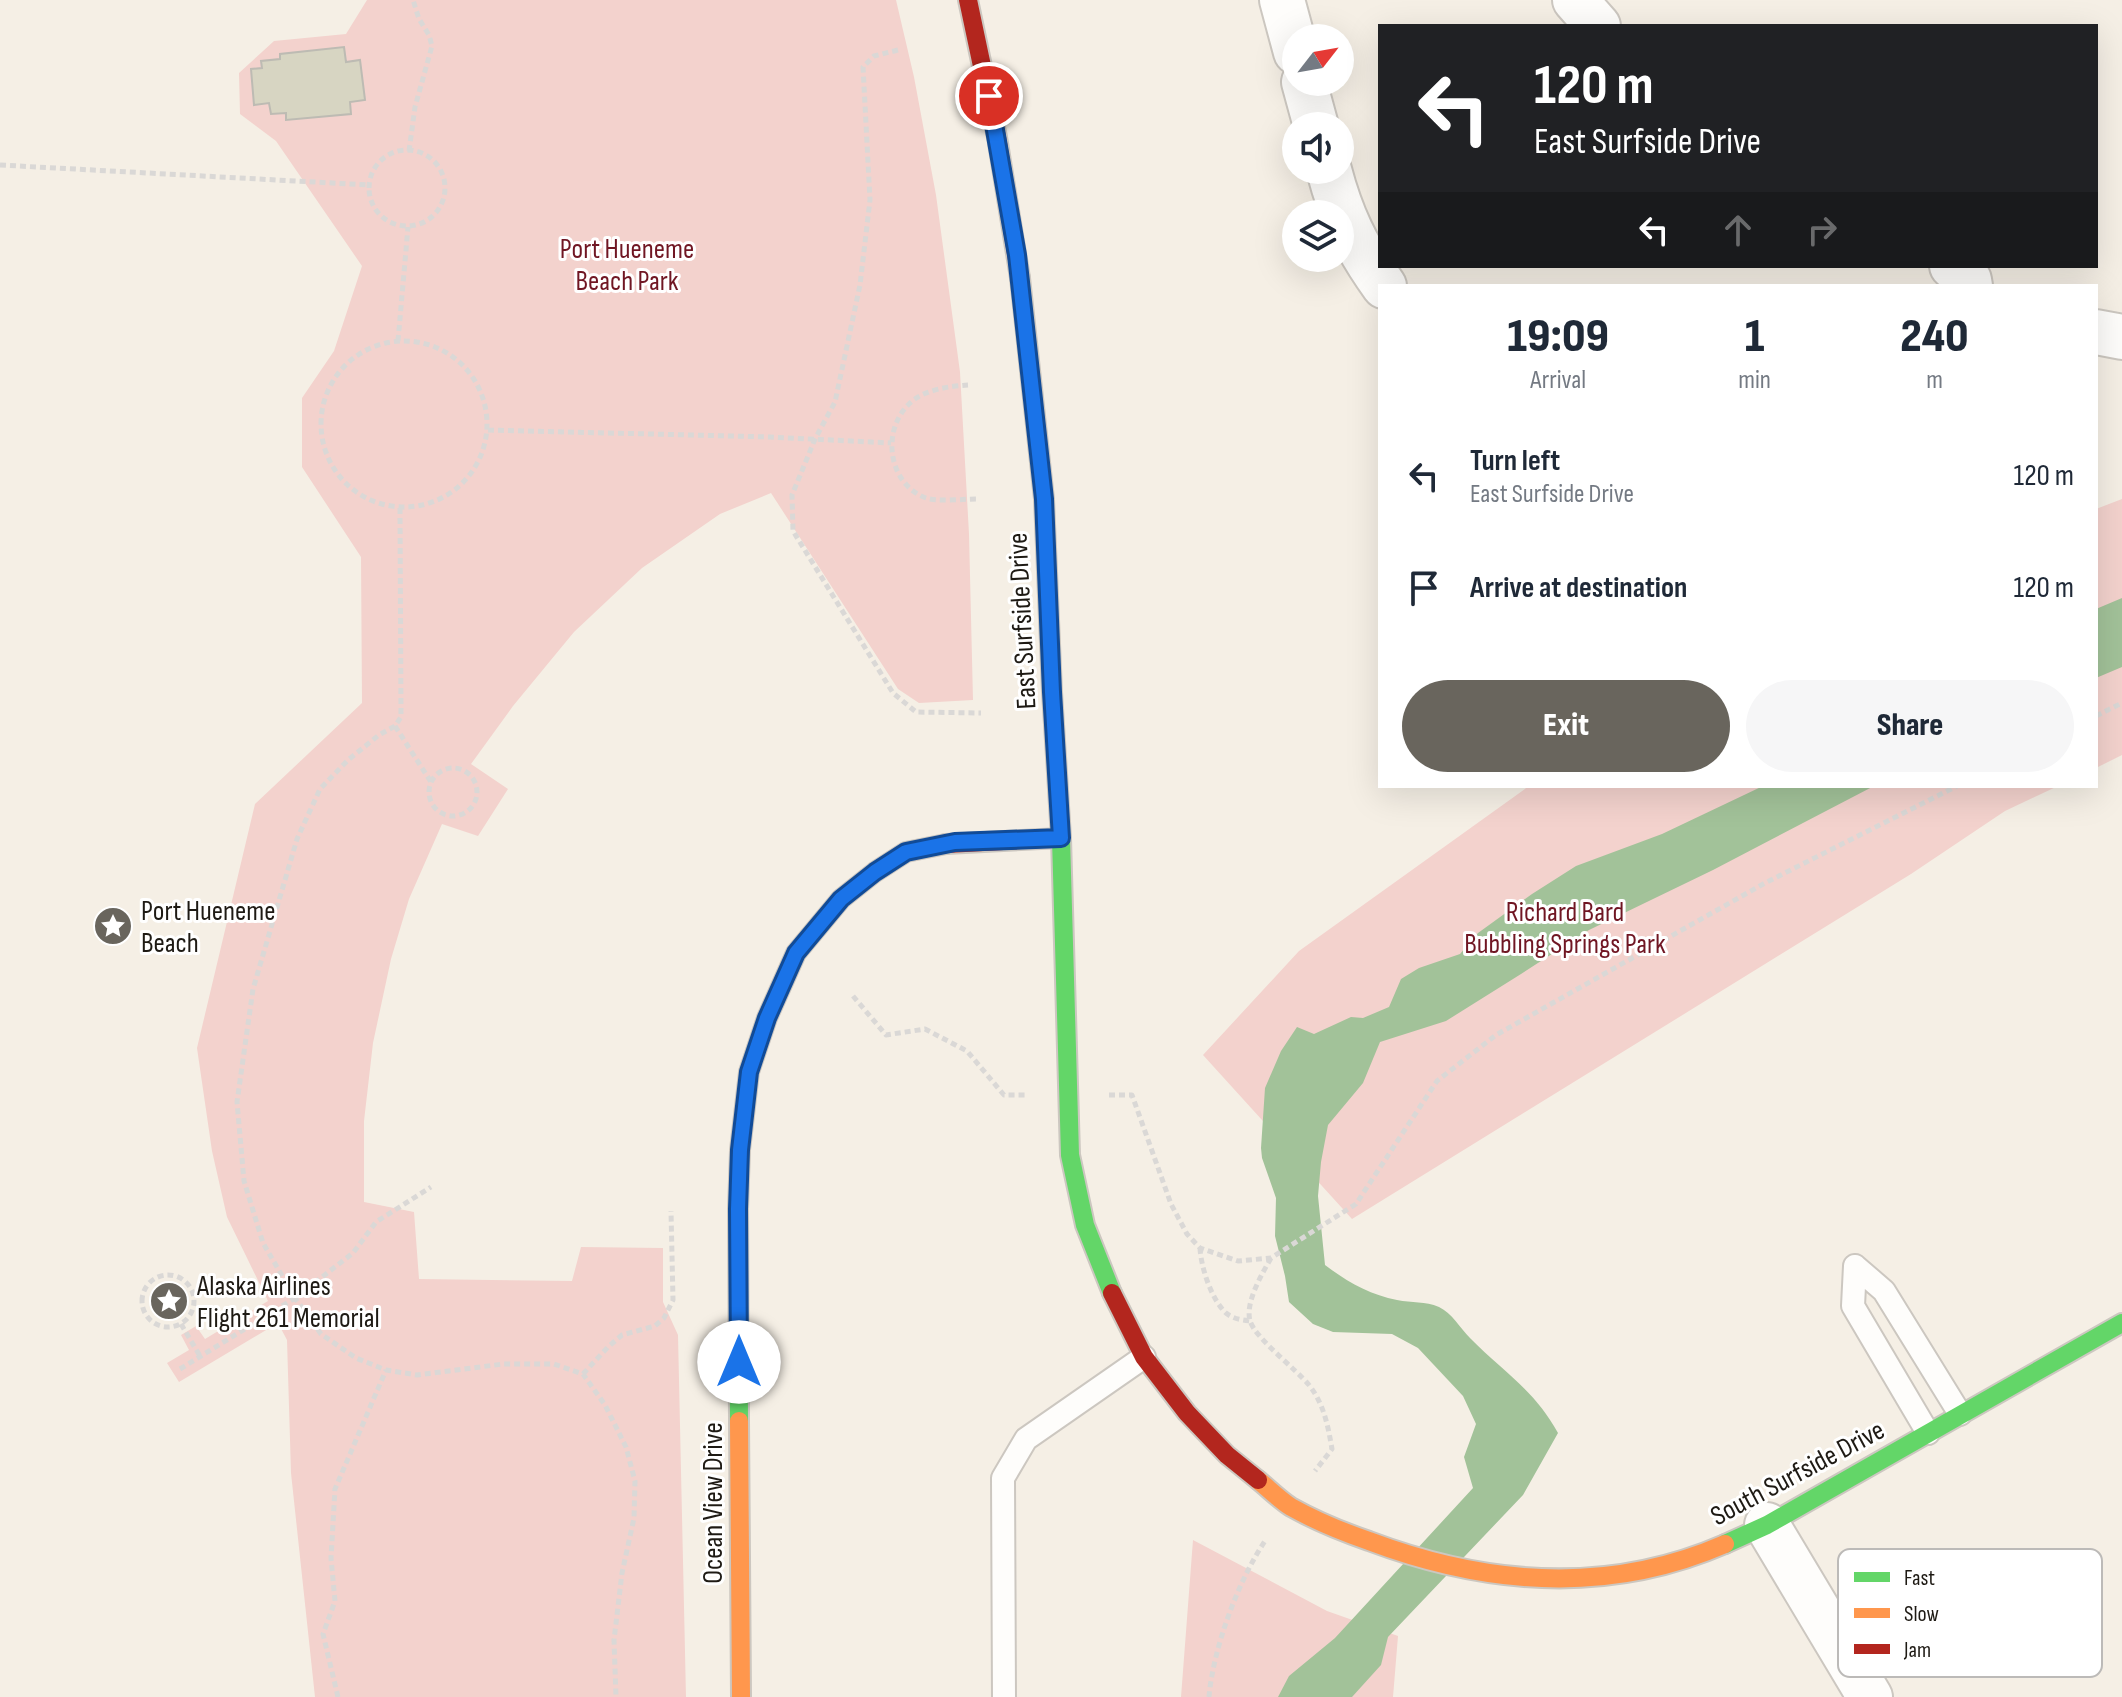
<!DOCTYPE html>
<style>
body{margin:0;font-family:"Sofia Sans Condensed",sans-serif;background:#f6f6f7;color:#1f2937;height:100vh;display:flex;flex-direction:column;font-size:30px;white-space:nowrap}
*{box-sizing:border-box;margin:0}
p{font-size:26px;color:#747a83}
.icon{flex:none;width:44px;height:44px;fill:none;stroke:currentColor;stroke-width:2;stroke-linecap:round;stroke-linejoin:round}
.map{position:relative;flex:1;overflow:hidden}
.side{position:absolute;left:1378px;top:284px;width:720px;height:504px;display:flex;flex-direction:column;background:#fff;border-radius:0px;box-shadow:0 8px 32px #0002}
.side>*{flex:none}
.top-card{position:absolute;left:1378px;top:24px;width:720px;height:244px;border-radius:0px;box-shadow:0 8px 32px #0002;background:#202124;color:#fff;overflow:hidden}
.needle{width:52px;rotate:59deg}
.fabs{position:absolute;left:1282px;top:24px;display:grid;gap:16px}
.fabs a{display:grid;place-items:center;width:72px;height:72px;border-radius:50%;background:#fff;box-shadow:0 8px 32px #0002;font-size:40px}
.pin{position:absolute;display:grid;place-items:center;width:68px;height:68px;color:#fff;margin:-34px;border:4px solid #fff;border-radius:50%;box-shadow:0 2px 8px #0007}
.me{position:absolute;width:88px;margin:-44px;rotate:0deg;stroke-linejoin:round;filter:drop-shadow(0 0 6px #0008)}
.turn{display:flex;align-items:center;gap:28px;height:168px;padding:0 24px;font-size:36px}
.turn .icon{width:104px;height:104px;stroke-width:2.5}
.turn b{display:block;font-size:56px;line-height:68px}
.lanes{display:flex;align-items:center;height:76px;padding:0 24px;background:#0003;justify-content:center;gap:40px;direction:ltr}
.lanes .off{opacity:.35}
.eta{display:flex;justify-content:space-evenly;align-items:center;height:136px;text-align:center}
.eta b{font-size:48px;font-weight:800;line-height:56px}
.primary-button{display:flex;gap:16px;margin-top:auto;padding:16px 24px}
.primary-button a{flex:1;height:92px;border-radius:48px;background:#69655d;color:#fff;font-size:32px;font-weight:800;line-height:92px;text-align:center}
.primary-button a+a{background:#f6f6f7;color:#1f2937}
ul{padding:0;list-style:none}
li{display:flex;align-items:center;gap:24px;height:112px;padding:0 24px}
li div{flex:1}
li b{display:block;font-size:30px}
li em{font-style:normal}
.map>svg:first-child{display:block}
.green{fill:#f3d2cd}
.water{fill:#a2c299}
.building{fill:#d7d5c2;stroke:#bdbbb3;stroke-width:2}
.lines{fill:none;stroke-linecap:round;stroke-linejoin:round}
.lane-casing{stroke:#ccc7c0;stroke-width:26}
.street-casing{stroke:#ccc7c0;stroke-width:48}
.fast-casing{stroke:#ccc7c0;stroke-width:22}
.slow-casing{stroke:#ccc7c0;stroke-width:22}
.jam-casing{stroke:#ccc7c0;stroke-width:22}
.path{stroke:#dad8d6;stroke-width:5;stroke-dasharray:6 4;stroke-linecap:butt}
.lane{stroke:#fefdfb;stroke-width:22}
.street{stroke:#fefdfb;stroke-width:44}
.fast{stroke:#63d668;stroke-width:18}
.slow{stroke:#ff974d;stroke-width:18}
.jam{stroke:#b3261e;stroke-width:18}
.route-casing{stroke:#114b97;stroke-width:20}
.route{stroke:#1a73e8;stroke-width:14}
.labels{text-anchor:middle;stroke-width:6;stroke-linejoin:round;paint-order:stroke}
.park-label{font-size:28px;fill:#701623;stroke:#fff}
.street-label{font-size:28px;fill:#1e1a14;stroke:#fff}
.poi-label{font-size:28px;fill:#1e1a14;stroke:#fff;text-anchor:start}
.key{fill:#fff;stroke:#bcbab8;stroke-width:2}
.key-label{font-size:22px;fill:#1e1a14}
</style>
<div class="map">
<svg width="2122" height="1697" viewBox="0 0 2122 1697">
<rect width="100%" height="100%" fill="#f5efe5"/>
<path class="green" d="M 367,0 L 896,0 L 914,77 L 936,195 L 960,372 L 969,534 L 973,700 L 919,703 L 898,689 L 771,493 L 720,514 L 642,568 L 574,632 L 513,706 L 471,764 L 508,789 L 478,836 L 442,824 L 409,899 L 391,959 L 373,1043 L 364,1121 L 364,1202 L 414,1212 L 419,1279 L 572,1281 L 581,1247 L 663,1248 L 663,1302 L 678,1335 L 686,1697 L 315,1697 L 291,1473 L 287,1340 L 278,1323 L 179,1382 L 167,1363 L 189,1350 L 181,1335 L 196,1326 L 205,1339 L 268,1301 L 227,1217 L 212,1151 L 197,1048 L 255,804 L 362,703 L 361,557 L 302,467 L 302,398 L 334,351 L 362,266 L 276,141 L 240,114 L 239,73 L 274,41 L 346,34 Z
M 2122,499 L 2122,755 L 2096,768 L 2096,509 Z
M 1529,786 L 2058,786 L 2005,811 L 1911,874 L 1352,1219 L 1203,1055 L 1299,951 Z
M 1193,1540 L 1327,1611 L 1398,1636 L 1393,1697 L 1181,1697 Z"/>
<path class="water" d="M 2122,598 L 2122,667 L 2096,678 L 2096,609 Z
M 1763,786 L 1874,786 L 1713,870 L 1589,930 L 1521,974 L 1446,1021 L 1380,1042 L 1363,1083 L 1328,1125 L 1321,1162 L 1318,1196 L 1325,1265 C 1346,1281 1370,1295 1397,1300 C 1412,1303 1425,1301 1439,1307 C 1452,1313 1460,1328 1470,1338 C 1503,1372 1534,1389 1558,1433 L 1523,1495 L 1388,1637 L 1381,1665 L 1352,1697 L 1278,1697 L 1289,1676 L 1335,1638 L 1473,1488 L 1464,1457 L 1476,1424 L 1463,1396 L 1418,1348 L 1392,1334 L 1333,1332 L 1313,1324 L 1289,1302 L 1285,1276 L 1275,1236 L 1276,1198 L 1262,1158 L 1261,1148 L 1265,1088 L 1281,1051 L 1297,1027 L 1314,1034 L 1351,1017 L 1363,1018 L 1389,1007 L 1401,979 L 1419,968 L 1460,954 L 1478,933 L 1532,894 L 1576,866 L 1662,834 Z"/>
<path class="building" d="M 344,47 L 346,62 L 360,60 L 365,100 L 350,102 L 351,114 L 286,120 L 286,113 L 271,114 L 269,103 L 254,105 L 251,69 L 262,68 L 261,61 L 280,59 L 280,54 Z"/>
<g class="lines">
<g class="lane-casing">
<path id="lane" d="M 1855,1266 L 1853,1306 L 1928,1433
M 1855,1266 L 1884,1291 L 1960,1414
M 1004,1697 L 1003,1478 L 1026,1439 L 1144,1357"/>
</g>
<g class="street-casing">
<path id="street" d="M 1282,0 L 1296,52
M 1575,0 L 1598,26
M 1304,82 L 1316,126
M 1329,170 C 1341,216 1356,247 1384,286
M 1952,266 L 1969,280 L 1970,286
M 2096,332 L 2122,337
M 1767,1525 L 1870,1697"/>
</g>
<g class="fast-casing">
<path id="fast" d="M 1020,278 L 1044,499 L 1052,692 L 1061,838 L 1070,1155 L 1085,1225 L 1112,1293
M 739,1421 L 738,1209 L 740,1150 L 749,1072 L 767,1018 L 796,953 L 841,899 L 875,872 L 906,852 L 946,844
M 1725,1544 L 1767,1525 L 2122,1323"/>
</g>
<g class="slow-casing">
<path id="slow" d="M 739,1421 L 741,1697
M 1258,1480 C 1269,1489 1280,1500 1291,1507 C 1316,1521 1343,1532 1369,1541 C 1486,1585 1608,1595 1725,1544"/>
</g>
<g class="jam-casing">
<path id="jam" d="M 968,0 L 997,137 L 1020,278
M 946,844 L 1061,838
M 1112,1293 L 1144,1357 L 1187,1413 L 1227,1455 L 1258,1480"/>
</g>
<path class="path" d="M 898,50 L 874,56 L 863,67 L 870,200 L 860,285 L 835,402 L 815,439 L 792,495 L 793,531 L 893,693 L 916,712 L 981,713
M369 188a38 38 0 1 1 76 0a38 38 0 1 1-76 0Z
M 409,151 L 415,107 L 432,46 L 429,35 L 419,19 L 413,0
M 0,165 L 369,185
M 398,341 L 408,227
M321 424a83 83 0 1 1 166 0a83 83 0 1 1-166 0Z
M 968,385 C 950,386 922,390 909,404 C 881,431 888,484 926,498 C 938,502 963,499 977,499
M 488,430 L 770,437 L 891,443
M 400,508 L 401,717 L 395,726 L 379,735 L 348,760 L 320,789 L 297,839 L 253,989 L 237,1102 L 244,1181 L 263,1243 L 295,1298 L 321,1334 L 356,1358 L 386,1370 L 417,1375 L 503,1364 L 554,1364 L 583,1374 L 605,1405 L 626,1447 L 635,1481 L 634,1518 L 622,1573 L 614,1640 L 616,1697
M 2096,716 L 2122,703
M 395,726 L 431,782
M429 792a24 24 0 1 1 48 0a24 24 0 1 1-48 0Z
M 853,996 L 886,1035 L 925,1029 L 967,1051 L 1004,1095 L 1027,1095
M 1109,1095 L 1132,1095 L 1171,1204 L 1187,1234 L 1200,1248 L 1238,1261 L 1271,1258 L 1356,1204 L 1437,1081 L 1496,1035 L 1765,883 L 1957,786
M 1200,1248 C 1201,1267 1211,1299 1226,1313 C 1233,1319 1242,1320 1250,1321
M 1271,1258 C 1262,1274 1245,1302 1250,1321 C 1256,1339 1296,1369 1309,1385 C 1324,1404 1328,1426 1332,1449 L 1315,1471
M142 1301a26 26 0 1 1 52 0a26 26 0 1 1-52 0Z
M 181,1324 L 200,1356
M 180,1369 L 295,1298 L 353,1253 L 376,1222 L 431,1187
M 583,1374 L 608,1347 L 622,1335 L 655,1326 L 664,1318 L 673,1300 L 671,1211
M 338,1697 L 323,1634 L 335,1601 L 331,1558 L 335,1489 L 386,1370
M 1209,1697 C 1213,1649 1238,1581 1265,1541"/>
<use href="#lane" class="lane"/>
<use href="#street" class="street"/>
<use href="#fast" class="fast"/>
<use href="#slow" class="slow"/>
<use href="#jam" class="jam"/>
</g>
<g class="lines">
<g class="route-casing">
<path id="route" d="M 739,1362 L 738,1209 L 740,1150 L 749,1072 L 767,1018 L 796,953 L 841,899 L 875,872 L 906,852 L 955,842 L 1061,838 L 1052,692 L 1044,499 L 1017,255 L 989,96"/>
</g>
<use href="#route" class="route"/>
</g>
<defs>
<g id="sight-disc" transform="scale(2)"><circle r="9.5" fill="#69655d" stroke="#fff"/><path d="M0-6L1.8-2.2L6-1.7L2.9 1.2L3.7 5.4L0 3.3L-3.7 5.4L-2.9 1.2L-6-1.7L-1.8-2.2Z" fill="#fff"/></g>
</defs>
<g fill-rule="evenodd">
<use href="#sight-disc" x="113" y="926"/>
<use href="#sight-disc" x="169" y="1301"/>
</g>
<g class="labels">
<g class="park-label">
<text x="627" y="258">Port Hueneme<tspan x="627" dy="32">Beach Park</tspan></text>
<text x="1565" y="921">Richard Bard<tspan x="1565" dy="32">Bubbling Springs Park</tspan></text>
</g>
<g class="street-label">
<text transform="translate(1021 621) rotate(-93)" y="10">East Surfside Drive</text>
<text transform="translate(1797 1472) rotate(-28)" y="10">South Surfside Drive</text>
<text transform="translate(712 1503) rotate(-90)" y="10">Ocean View Drive</text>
</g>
<g class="poi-label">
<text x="141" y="920">Port Hueneme<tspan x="141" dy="32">Beach</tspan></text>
<text x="197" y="1295">Alaska Airlines<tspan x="197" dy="32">Flight 261 Memorial</tspan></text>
</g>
</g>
<rect x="1838" y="1549" width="264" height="128" rx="12" class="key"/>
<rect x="1854" y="1572" width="36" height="10" fill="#63d668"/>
<rect x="1854" y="1608" width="36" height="10" fill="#ff974d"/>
<rect x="1854" y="1644" width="36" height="10" fill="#b3261e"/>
<g class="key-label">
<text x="1904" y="1585">Fast</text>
<text x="1904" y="1621">Slow</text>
<text x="1904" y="1657">Jam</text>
</g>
</svg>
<div class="fabs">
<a><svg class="needle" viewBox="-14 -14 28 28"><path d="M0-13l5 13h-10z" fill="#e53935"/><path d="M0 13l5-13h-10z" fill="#747a83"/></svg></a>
<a><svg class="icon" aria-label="sound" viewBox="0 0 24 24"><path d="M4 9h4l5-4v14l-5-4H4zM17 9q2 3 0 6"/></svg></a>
<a><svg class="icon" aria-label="layers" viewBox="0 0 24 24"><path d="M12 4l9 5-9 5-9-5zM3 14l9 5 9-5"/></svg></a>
</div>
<div class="pin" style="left:989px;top:96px;background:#d93025"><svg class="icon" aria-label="arrive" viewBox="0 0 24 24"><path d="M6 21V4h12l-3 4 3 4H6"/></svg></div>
<svg class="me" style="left:739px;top:1362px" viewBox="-20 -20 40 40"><circle r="19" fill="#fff"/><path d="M0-13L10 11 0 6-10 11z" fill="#1a73e8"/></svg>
<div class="top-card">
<div class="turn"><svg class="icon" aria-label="left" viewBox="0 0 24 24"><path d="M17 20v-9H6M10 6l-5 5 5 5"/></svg><div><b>120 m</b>East Surfside Drive</div></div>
<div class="lanes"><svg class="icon" aria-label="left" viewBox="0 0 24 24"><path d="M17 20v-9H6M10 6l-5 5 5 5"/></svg><svg class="icon off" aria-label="ahead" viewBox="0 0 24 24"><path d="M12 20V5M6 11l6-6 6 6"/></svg><svg class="icon off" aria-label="right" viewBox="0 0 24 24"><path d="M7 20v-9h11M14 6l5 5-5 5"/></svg></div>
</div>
<section class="side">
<div class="eta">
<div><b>19:09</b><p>Arrival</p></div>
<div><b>1</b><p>min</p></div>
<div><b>240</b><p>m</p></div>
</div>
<ul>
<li><svg class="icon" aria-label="left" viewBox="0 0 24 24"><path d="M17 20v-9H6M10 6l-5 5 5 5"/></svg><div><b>Turn left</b><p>East Surfside Drive</p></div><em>120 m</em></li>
<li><svg class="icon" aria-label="arrive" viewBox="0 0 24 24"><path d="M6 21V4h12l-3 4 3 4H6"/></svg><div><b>Arrive at destination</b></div><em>120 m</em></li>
</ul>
<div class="primary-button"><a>Exit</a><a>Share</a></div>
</section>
</div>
